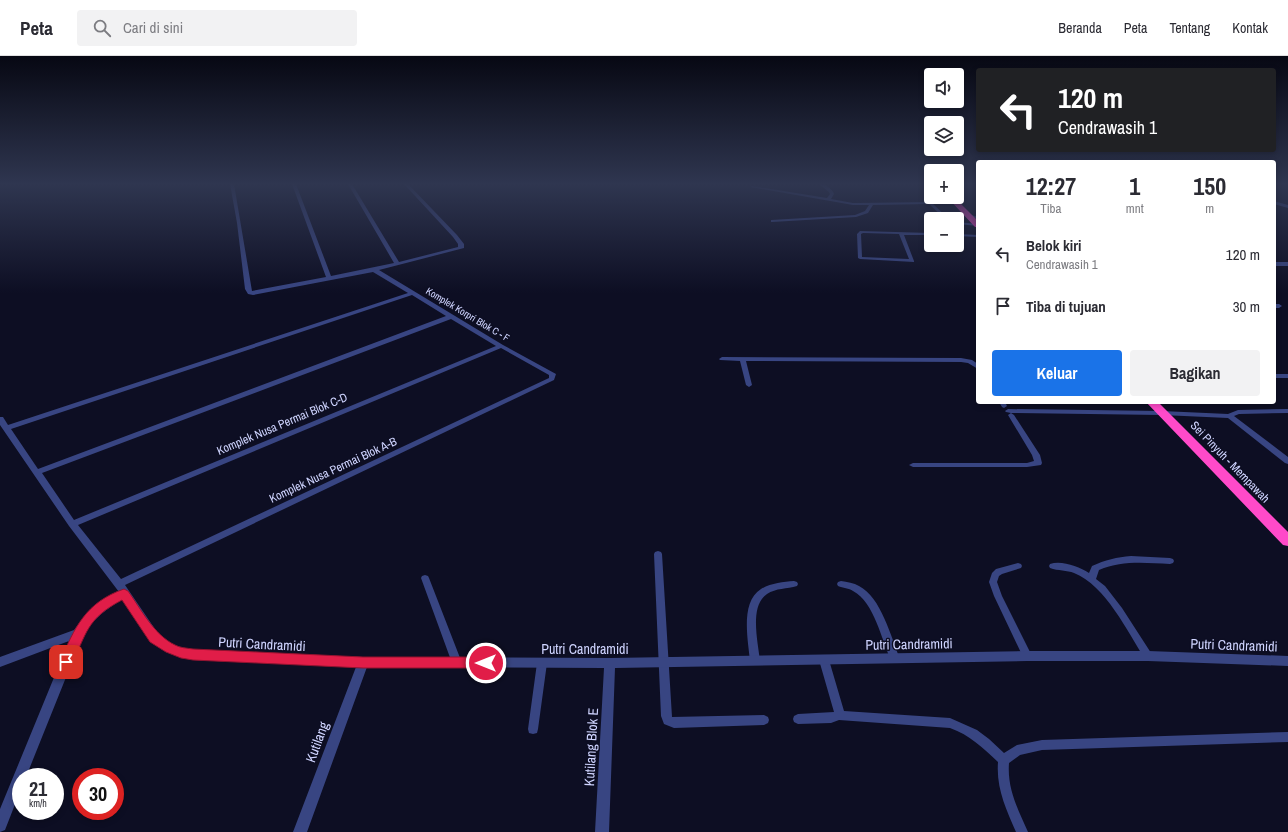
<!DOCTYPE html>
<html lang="id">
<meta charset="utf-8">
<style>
body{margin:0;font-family:"Archivo Narrow",sans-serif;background:#f2f2f3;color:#2b2b33;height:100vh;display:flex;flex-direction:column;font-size:15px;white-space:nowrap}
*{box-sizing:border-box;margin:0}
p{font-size:13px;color:#7c7c81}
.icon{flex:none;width:22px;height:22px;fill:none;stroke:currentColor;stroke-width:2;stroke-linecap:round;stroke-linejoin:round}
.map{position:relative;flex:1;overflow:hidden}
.side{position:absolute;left:976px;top:104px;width:300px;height:244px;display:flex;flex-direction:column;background:#fff;border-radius:4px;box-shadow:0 2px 6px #0003}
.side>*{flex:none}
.guide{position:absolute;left:976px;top:12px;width:300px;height:84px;border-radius:4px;box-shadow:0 2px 6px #0003;background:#202124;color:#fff;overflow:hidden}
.buttons{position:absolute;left:924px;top:12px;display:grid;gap:8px}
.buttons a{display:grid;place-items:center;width:40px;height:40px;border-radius:4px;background:#fff;box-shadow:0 2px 6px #0003;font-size:20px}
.speed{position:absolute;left:12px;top:712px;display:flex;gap:8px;font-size:20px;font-weight:700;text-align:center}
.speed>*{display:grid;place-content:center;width:52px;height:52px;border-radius:50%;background:#fff;box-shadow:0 2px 6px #0003;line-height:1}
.speed small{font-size:10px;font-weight:400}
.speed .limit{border:6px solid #d22;background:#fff;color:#111}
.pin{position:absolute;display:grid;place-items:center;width:34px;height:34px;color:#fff;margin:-17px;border-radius:8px;box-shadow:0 2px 6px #0006}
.me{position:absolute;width:44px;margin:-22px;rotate:270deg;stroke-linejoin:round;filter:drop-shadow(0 0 3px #0008)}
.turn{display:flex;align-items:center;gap:14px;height:84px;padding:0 16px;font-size:18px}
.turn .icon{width:52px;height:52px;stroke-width:2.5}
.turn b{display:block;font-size:28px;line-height:34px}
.eta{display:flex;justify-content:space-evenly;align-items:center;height:68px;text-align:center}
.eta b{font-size:24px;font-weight:700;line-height:28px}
.cta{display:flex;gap:8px;margin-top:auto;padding:8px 16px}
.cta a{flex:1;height:46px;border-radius:4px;background:#1a73e8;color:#fff;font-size:16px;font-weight:700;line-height:46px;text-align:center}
.cta a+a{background:#f2f2f3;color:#2b2b33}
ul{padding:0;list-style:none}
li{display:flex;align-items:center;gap:12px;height:52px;padding:0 16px}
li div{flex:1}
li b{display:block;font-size:15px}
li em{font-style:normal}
header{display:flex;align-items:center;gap:24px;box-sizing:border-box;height:56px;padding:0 20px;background:#fff;border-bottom:1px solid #e1e1e2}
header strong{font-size:19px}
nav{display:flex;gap:22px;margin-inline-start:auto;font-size:14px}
.search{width:280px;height:36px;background:#f2f2f3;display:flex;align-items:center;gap:10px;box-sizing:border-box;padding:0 14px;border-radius:4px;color:#7c7c81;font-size:15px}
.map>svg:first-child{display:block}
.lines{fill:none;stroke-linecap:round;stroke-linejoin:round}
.lane{fill:#384582;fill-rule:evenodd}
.street{fill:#384582;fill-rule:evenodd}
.highway{fill:#ff4ac9;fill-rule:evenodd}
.route{fill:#e11d48;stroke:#92132f}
.labels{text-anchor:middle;stroke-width:3;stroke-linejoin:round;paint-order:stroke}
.far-street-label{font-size:10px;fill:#cfd4ff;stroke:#0d0e23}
.street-label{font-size:12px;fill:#cfd4ff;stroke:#0d0e23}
.near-street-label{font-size:14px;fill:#cfd4ff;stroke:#0d0e23}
</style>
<header>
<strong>Peta</strong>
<div class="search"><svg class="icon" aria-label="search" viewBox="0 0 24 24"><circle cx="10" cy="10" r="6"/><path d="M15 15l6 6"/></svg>Cari di sini</div>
<nav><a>Beranda</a><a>Peta</a><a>Tentang</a><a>Kontak</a></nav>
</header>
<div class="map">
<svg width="1288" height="776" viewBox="0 0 1288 776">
<rect width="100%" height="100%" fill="#0d0e23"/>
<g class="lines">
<path class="lane" d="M 819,128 C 825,128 832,132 834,138 L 831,143 L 853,147 L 931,146 L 949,163 L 945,163 L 929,148 L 873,149 L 868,157 L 856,161 L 772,166 L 771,166 L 771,164 L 855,159 L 865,155 L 869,149 L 853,149 L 750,131 L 752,130 L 827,142 L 830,138 L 829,136 Z
M 957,166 L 978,168 L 978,170 L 957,168 Z
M 860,175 L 931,177 L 931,179 L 904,179 L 914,205 L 914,206 L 860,203 L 858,202 L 857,178 ZM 863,177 L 899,178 L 909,203 L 862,201 L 861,178 Z
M 957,178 L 978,179 L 978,181 L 957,180 Z
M 722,301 L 961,302 L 972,304 L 978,308 L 978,313 L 968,307 L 961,306 L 746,305 L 752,329 L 749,331 L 746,329 L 740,305 L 720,304 L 719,303 Z
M 999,346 L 1005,346 L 1007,350 L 1004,352 L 1002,351 Z
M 1008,353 L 1162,355 L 1165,357 L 1162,359 L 1011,357 L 1014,359 L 1040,399 L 1042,407 L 1041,409 L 1027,411 L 913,411 L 909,409 L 913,407 L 1027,407 L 1034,405 L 1032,399 L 1008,359 L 1011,357 L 1006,356 L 1005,355 Z
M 658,495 L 661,496 L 662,498 L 672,661 L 764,659 L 768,661 L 769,664 L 768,667 L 764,669 L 674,672 L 664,668 L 661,660 L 654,498 L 655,496 Z
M 1131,500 L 1170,502 L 1173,503 L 1174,505 L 1173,507 L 1170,508 C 1146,507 1122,504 1099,514 L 1096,523 L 1105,530 L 1122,552 L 1153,600 L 1151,603 L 1148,604 L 1145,603 C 1127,575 1106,530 1074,517 C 1067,514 1058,515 1050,512 L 1049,510 L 1050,508 C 1062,504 1079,511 1089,517 L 1092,510 C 1105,504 1117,501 1131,500 Z
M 1018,507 L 1021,508 L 1022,510 L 1021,512 L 1002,518 L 999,520 L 997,526 L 1002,540 L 1032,600 L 1030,603 L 1027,604 L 1024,603 L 994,540 L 989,526 L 992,517 L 996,513 Z
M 425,519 L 428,520 L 429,522 L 462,607 L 460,610 L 457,611 L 454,610 L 452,607 L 421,522 L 422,520 Z
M 794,525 L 797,526 L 798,528 L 797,530 C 787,533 776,532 767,538 C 749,550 758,586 760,605 L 758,608 L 755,609 L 752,608 L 750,605 C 748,584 740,546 761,533 C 771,527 783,526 794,525 Z
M 841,525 C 847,526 854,527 859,530 C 881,541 891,581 900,603 L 898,606 L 895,607 L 892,606 C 881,584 875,547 853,535 C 849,532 843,532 838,530 L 837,528 L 838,526 Z
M 824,600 L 827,601 L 829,604 L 844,655 L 950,662 L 977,674 L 989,683 L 1004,697 L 1017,689 L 1042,684 L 1288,676 L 1288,686 L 1042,694 L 1020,699 L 1009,707 C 1007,733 1018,753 1028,776 L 1016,776 C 1006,753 996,732 998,706 C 983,692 970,679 950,672 L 839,664 L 831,667 L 798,668 L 794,666 L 793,663 L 794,660 L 798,658 L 834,656 L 819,604 L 821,601 Z
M 542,603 L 545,604 L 547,607 L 538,673 L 537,677 L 533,678 L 529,677 L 528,673 L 537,607 L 539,604 Z"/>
<path class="street" d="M 230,128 L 234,128 L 252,235 L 326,221 L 292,128 L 296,128 L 331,220 L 394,207 L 348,128 L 352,128 L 399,206 L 458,191 L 458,188 L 453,181 L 404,128 L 408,128 L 457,179 L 464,188 L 464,192 L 379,214 L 503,289 L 556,318 L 554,324 L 125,529 L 159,579 L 173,589 L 193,594 L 363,601 L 610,602 L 1027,595 L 1148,595 L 1288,600 L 1288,610 L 1148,605 L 1027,605 L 615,612 L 609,776 L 595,776 L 604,612 L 367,611 L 307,776 L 293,776 L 356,611 L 193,604 C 185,601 174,600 166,596 C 146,585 135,561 123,543 C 107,552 93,563 83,579 L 26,721 L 21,721 L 21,733 L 5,774 L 0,776 L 0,753 L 69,585 L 0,611 L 0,601 L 74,574 L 84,561 L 94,551 L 119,536 L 69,470 L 0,369 L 0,361 L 3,361 L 8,369 L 408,237 L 373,216 L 253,239 L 248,238 L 245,233 L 237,167 ZM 412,239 L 446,260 L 38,413 L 11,373 ZM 451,263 L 496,290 L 74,464 L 42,417 ZM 501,292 L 549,319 L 549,322 L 121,523 L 78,469 Z
M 1274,145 L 1288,149 L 1288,152 L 1274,148 Z
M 968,158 L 978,161 L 978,163 L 966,160 L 966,158 Z
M 1274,206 L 1288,206 L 1288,210 L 1274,210 Z
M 1274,248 L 1279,248 L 1282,250 L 1279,252 L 1274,252 Z
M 1274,318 L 1288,318 L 1288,322 L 1274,322 Z
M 1288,353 L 1288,357 L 1239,358 L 1234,360 L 1288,401 L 1288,408 L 1285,407 L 1228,362 L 1162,359 L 1158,357 L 1162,355 L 1228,358 L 1238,354 Z"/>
<path class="highway" d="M 947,141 L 954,141 L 978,165 L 978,171 L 975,171 Z
M 1146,346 L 1158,346 L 1288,476 L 1288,490 L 1283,489 Z"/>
</g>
<linearGradient id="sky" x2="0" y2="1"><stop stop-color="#070813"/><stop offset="0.54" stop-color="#2f3650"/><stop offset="1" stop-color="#2f3650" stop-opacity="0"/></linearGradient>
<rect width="1288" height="237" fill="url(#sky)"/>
<path class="route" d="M 124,533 L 128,535 C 141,553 154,579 175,589 C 180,592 187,592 193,593 L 363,601 L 486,601 L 490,603 L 492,607 L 490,611 L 486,612 L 363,612 L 193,604 L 181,602 L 166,596 L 150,586 L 122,544 C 86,563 87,577 71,610 L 66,612 L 62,610 L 60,606 C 74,572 86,546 124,533 Z"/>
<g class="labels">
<g class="far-street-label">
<text transform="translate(468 258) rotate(31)" y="4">Komplek Korpri Blok C - F</text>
</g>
<g class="street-label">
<text transform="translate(282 368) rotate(-23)" y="4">Komplek Nusa Permai Blok C-D</text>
<text transform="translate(1230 406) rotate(46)" y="4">Sei Pinyuh - Mempawah</text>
<text transform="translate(333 414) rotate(-25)" y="4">Komplek Nusa Permai Blok A-B</text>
</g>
<g class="near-street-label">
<text transform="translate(262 588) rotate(3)" y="5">Putri Candramidi</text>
<text transform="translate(909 588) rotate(-1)" y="5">Putri Candramidi</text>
<text transform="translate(1234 589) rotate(2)" y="5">Putri Candramidi</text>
<text x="585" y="598">Putri Candramidi</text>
<text transform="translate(317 686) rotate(-70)" y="5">Kutilang</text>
<text transform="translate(591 691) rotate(-87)" y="5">Kutilang Blok E</text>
</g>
</g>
</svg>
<div class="buttons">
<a><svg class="icon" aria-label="sound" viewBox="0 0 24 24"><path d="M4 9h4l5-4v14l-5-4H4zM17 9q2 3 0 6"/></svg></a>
<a><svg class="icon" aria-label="layers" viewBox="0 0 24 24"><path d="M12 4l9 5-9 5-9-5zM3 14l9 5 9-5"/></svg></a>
<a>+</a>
<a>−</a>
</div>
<div class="speed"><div>21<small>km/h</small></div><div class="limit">30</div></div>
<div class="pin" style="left:66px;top:606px;background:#d93025"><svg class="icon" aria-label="arrive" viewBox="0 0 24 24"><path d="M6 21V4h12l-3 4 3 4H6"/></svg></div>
<svg class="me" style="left:486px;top:607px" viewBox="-20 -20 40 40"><circle r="17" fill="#e11d48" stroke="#fff" stroke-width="3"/><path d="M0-11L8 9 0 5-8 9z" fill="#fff"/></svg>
<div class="guide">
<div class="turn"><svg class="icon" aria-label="left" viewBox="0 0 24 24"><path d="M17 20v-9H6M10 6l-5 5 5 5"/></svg><div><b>120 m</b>Cendrawasih 1</div></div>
</div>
<section class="side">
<div class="eta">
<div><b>12:27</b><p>Tiba</p></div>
<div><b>1</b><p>mnt</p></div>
<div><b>150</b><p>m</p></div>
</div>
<ul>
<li><svg class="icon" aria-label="left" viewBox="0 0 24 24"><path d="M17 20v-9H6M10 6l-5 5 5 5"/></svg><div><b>Belok kiri</b><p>Cendrawasih 1</p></div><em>120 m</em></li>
<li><svg class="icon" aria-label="arrive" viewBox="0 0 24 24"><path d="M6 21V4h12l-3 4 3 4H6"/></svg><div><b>Tiba di tujuan</b></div><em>30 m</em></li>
</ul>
<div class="cta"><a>Keluar</a><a>Bagikan</a></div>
</section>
</div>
